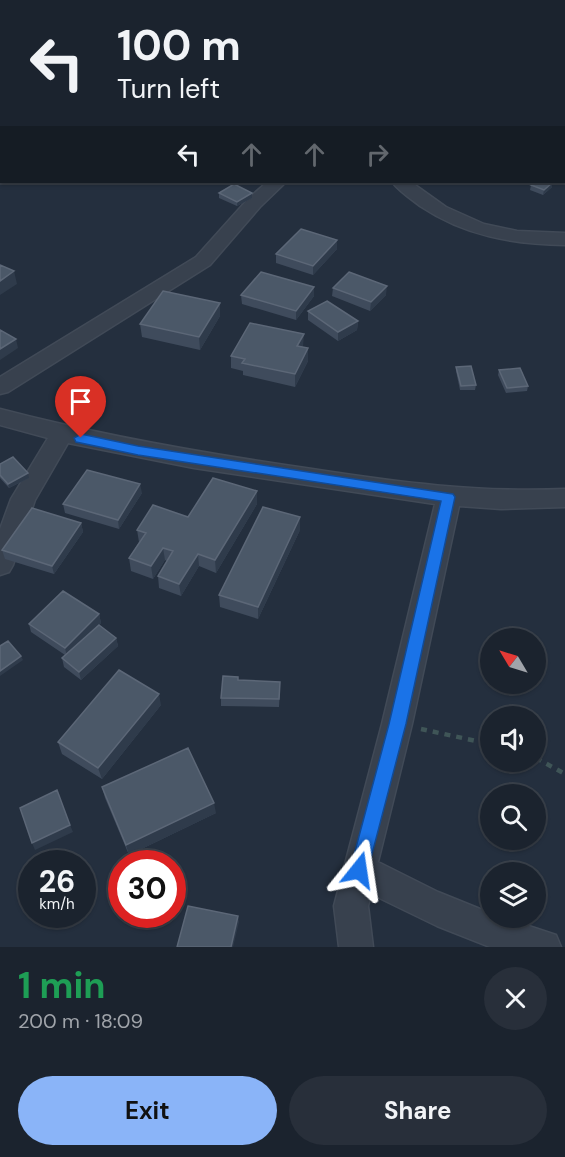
<!DOCTYPE html>
<meta charset="utf-8">
<style>
body{margin:0;font-family:"DM Sans",sans-serif;background:#282f3a;color:#f1f3f6;height:100vh;display:flex;flex-direction:column;font-size:22px;white-space:nowrap}
*{box-sizing:border-box;margin:0}
p{font-size:20px;color:#a0a4aa}
.icon{flex:none;width:33px;height:33px;fill:none;stroke:currentColor;stroke-width:2;stroke-linecap:round;stroke-linejoin:round}
.map{position:relative;height:947px;overflow:hidden}
.details{display:flex;flex-direction:column;background:#1b232e;flex:1}
.details>*{flex:none}
.top-card{position:absolute;left:0px;top:0px;width:566px;height:183px;box-shadow:0 2px 4px #0004,0 0 0 2px #39404a;background:#1b232e;color:#f1f3f6;overflow:hidden}
.needle{width:39px;rotate:308deg}
.buttons{position:absolute;left:480px;top:628px;display:grid;gap:12px}
.buttons a{display:grid;place-items:center;width:66px;height:66px;border-radius:50%;background:#1b232e;box-shadow:0 2px 4px #0004,0 0 0 2px #39404a;font-size:30px}
.speed{position:absolute;left:18px;top:850px;display:flex;gap:12px;font-size:30px;font-weight:700;text-align:center}
.speed>*{display:grid;place-content:center;width:78px;height:78px;border-radius:50%;background:#1b232e;box-shadow:0 2px 4px #0004,0 0 0 2px #39404a;line-height:1}
.speed small{font-size:15px;font-weight:400}
.speed .limit{border:9px solid #d22;background:#fff;color:#111}
.pin{position:absolute;display:grid;place-items:center;width:51px;height:51px;color:#fff;margin:-62px -26px;border-radius:50% 50% 50% 0;rotate:-45deg;box-shadow:0 0 6px #0007}
.pin .icon{rotate:45deg}
.me{position:absolute;width:66px;margin:-33px;rotate:15deg;stroke-linejoin:round;filter:drop-shadow(0 0 4px #0008)}
.turn{display:flex;align-items:center;gap:21px;height:126px;padding:0 18px;font-size:27px}
.turn .icon{width:78px;height:78px;stroke-width:2.5}
.turn b{display:block;font-size:42px;line-height:51px}
.lanes{display:flex;align-items:center;height:57px;padding:0 18px;background:#0003;justify-content:center;gap:30px;direction:ltr}
.lanes .off{opacity:.35}
.round{display:grid;place-items:center;flex:none;width:63px;height:63px;border-radius:32px;background:#282f3a}
.headline{display:flex;align-items:center;justify-content:space-between;height:102px;padding:0 18px}
h1{font-size:36px;font-weight:700;line-height:45px;color:#1e9e55}
.button{display:flex;gap:12px;margin-top:auto;padding:12px 18px}
.button a{flex:1;height:69px;border-radius:36px;background:#8ab4f8;color:#111;font-size:24px;font-weight:700;line-height:69px;text-align:center}
.button a+a{background:#282f3a;color:#f1f3f6}
.map>svg:first-child{display:block}
.lines{fill:none;stroke-linecap:round;stroke-linejoin:round}
.minor-casing{stroke:#414a57;stroke-width:3}
.path{stroke:#3f5557;stroke-width:4.5;stroke-dasharray:6 6;stroke-linecap:butt}
.minor{fill:#38414e;fill-rule:evenodd}
.wall{fill:#3f4b5c}
.shaded-wall{fill:#2f3b4b}
.building{fill:#4b5868;stroke:#5c6777;stroke-width:1.5}
.route{fill:#1a73e8;stroke:#114b97;stroke-width:1.5}
</style>
<div class="map">
<svg width="565" height="947" viewBox="0 0 565 947">
<rect width="100%" height="100%" fill="#242f3e"/>
<g class="lines">
<g class="minor-casing">
<path id="minor" d="M 296,0 L 311,0 L 312,2 L 297,2 Z
M 324,0 L 340,0 L 323,2 Z
M 267,182 L 286,182 L 260,207 L 210,265 L 8,392 L 0,394 L 0,377 L 196,257 L 248,199 Z
M 392,182 L 411,182 L 446,207 L 484,224 L 517,231 L 565,233 L 565,245 C 512,244 465,236 420,206 C 411,199 399,191 392,182 Z
M 0,409 C 103,436 207,454 312,469 C 396,482 479,493 565,489 L 565,507 L 501,509 L 459,506 L 412,724 L 378,862 L 438,892 L 490,913 L 490,918 L 505,918 L 556,935 L 561,947 L 490,947 L 437,926 L 371,894 L 368,906 L 373,947 L 339,947 L 334,906 L 382,724 L 435,504 L 194,468 L 68,443 L 35,500 L 13,565 L 9,572 L 0,575 L 0,529 L 11,499 L 48,438 L 0,425 Z"/>
</g>
<path class="path" d="M 421,729 L 490,744
M 536,758 L 565,774"/>
<use href="#minor" class="minor"/>
</g>
<path class="wall" d="M 229,182 L 241,182 L 238,184 Z
M 331,182 L 348,182 L 344,185 Z
M 552,183 L 552,187 L 543,195 L 530,190 L 531,185 Z
M 219,193 L 252,193 L 252,198 L 237,206 L 219,198 Z
M 337,240 L 337,249 L 313,275 L 276,263 L 276,254 Z
M 314,287 L 314,296 L 296,320 L 242,304 L 241,295 Z
M 333,288 L 386,295 L 370,311 L 332,296 Z
M 308,311 L 358,321 L 357,330 L 338,341 L 308,320 Z
M 220,316 L 200,350 L 142,337 L 140,324 Z
M 303,347 L 308,361 L 295,387 L 243,375 L 243,371 L 231,368 L 231,356 Z
M 456,367 L 476,385 L 475,390 L 460,390 L 456,371 Z
M 499,370 L 528,386 L 527,391 L 506,393 L 498,375 Z
M 0,464 L 29,478 L 9,488 L 0,478 Z
M 257,491 L 257,504 L 216,573 L 199,566 L 181,596 L 159,588 L 158,576 L 167,561 L 165,560 L 153,579 L 131,571 L 129,558 L 139,542 L 137,530 L 188,517 Z
M 142,493 L 119,529 L 65,513 L 63,504 Z
M 81,523 L 83,532 L 54,574 L 5,559 L 2,550 Z
M 300,530 L 258,619 L 220,607 L 219,595 Z
M 99,614 L 101,623 L 94,630 L 116,638 L 118,646 L 81,680 L 64,667 L 62,658 L 65,655 L 31,632 L 29,624 Z
M 238,680 L 280,690 L 279,707 L 221,706 L 221,698 Z
M 161,705 L 102,779 L 62,754 L 58,742 Z
M 102,787 L 216,813 L 129,855 L 105,798 Z"/>
<path class="shaded-wall" d="M 0,0 L 16,0 L 16,2 L 2,2 L 2,8 L 0,8 Z
M 2,100 L 2,109 L 0,110 L 0,101 Z
M 2,115 L 2,125 L 0,127 L 0,117 Z
M 552,183 L 552,187 L 543,195 L 544,190 Z
M 252,193 L 252,198 L 237,206 L 237,202 Z
M 337,240 L 337,249 L 313,275 L 313,266 Z
M 14,271 L 17,284 L 0,295 L 0,281 Z
M 387,286 L 386,295 L 370,311 L 371,302 Z
M 314,287 L 314,296 L 296,320 L 296,311 Z
M 220,303 L 220,316 L 200,350 L 199,337 Z
M 358,321 L 357,330 L 338,341 L 338,332 Z
M 304,334 L 303,347 L 297,359 L 297,346 Z
M 16,339 L 18,348 L 0,360 L 0,349 Z
M 308,348 L 308,361 L 295,387 L 295,374 Z
M 28,473 L 29,478 L 9,488 L 8,484 Z
M 140,484 L 142,493 L 119,529 L 118,520 Z
M 257,491 L 257,504 L 216,573 L 215,560 Z
M 300,517 L 300,530 L 258,619 L 258,607 Z
M 81,523 L 83,532 L 54,574 L 52,566 Z
M 163,548 L 165,560 L 153,579 L 151,566 Z
M 198,554 L 199,566 L 181,596 L 179,584 Z
M 99,614 L 101,623 L 67,657 L 65,648 Z
M 116,638 L 118,646 L 81,680 L 79,672 Z
M 21,656 L 23,660 L 0,676 L 0,671 Z
M 159,694 L 161,705 L 102,779 L 98,768 Z
M 214,803 L 216,813 L 129,855 L 126,845 Z
M 70,825 L 73,832 L 35,850 L 32,843 Z
M 238,916 L 239,922 L 233,947 L 231,947 Z"/>
<path class="building" d="M 285,0 L 300,0 L 303,2 L 279,2 Z
M 388,0 L 429,0 L 434,1 L 392,2 Z
M 0,82 L 2,83 L 2,100 L 0,101 Z
M 535,182 L 549,182 L 552,183 L 544,190 L 531,185 Z
M 234,184 L 252,193 L 237,202 L 219,193 Z
M 301,229 L 337,240 L 313,266 L 276,254 Z
M 0,265 L 14,271 L 0,281 Z
M 261,272 L 314,287 L 296,311 L 241,295 Z
M 349,272 L 387,286 L 371,302 L 333,288 Z
M 163,291 L 220,303 L 199,337 L 140,324 Z
M 327,301 L 358,321 L 338,332 L 308,311 Z
M 250,323 L 304,334 L 297,346 L 308,348 L 295,374 L 242,363 L 245,359 L 231,356 Z
M 0,330 L 16,339 L 0,349 Z
M 471,366 L 476,385 L 461,386 L 456,367 Z
M 520,368 L 528,386 L 507,388 L 499,370 Z
M 13,457 L 28,473 L 8,484 L 0,475 L 0,464 Z
M 87,470 L 140,484 L 118,520 L 63,504 Z
M 213,478 L 257,491 L 215,560 L 198,554 L 179,584 L 158,576 L 173,551 L 163,548 L 151,566 L 129,558 L 146,533 L 137,530 L 153,505 L 188,517 Z
M 263,507 L 300,517 L 258,607 L 219,595 Z
M 32,508 L 81,523 L 52,566 L 2,550 Z
M 63,591 L 99,614 L 65,648 L 29,624 Z
M 99,625 L 116,638 L 79,672 L 62,658 Z
M 8,641 L 21,656 L 0,671 L 0,646 Z
M 119,670 L 159,694 L 98,768 L 58,742 Z
M 223,676 L 238,677 L 238,680 L 280,682 L 279,699 L 221,698 Z
M 188,748 L 214,803 L 126,845 L 102,787 Z
M 57,790 L 70,825 L 32,843 L 20,808 Z
M 188,906 L 238,916 L 231,947 L 177,947 Z"/>
<path class="route" d="M 81,434 L 138,446 L 453,494 L 455,497 L 406,724 L 366,877 L 359,879 L 353,877 L 350,870 L 389,724 L 441,501 L 138,455 L 76,442 L 74,438 Z"/>
</svg>
<div class="buttons">
<a><svg class="needle" viewBox="-14 -14 28 28"><path d="M0-13l5 13h-10z" fill="#e53935"/><path d="M0 13l5-13h-10z" fill="#a0a4aa"/></svg></a>
<a><svg class="icon" aria-label="sound" viewBox="0 0 24 24"><path d="M4 9h4l5-4v14l-5-4H4zM17 9q2 3 0 6"/></svg></a>
<a><svg class="icon" aria-label="search" viewBox="0 0 24 24"><circle cx="10" cy="10" r="6"/><path d="M15 15l6 6"/></svg></a>
<a><svg class="icon" aria-label="layers" viewBox="0 0 24 24"><path d="M12 4l9 5-9 5-9-5zM3 14l9 5 9-5"/></svg></a>
</div>
<div class="speed"><div>26<small>km/h</small></div><div class="limit">30</div></div>
<div class="pin" style="left:81px;top:438px;background:#d93025"><svg class="icon" aria-label="arrive" viewBox="0 0 24 24"><path d="M6 21V4h12l-3 4 3 4H6"/></svg></div>
<svg class="me" style="left:359px;top:870px" viewBox="-20 -20 40 40"><path d="M0-17L14 15 0 8-14 15z" fill="#1a73e8" stroke="#fff" stroke-width="4"/></svg>
<div class="top-card">
<div class="turn"><svg class="icon" aria-label="left" viewBox="0 0 24 24"><path d="M17 20v-9H6M10 6l-5 5 5 5"/></svg><div><b>100 m</b>Turn left</div></div>
<div class="lanes"><svg class="icon" aria-label="left" viewBox="0 0 24 24"><path d="M17 20v-9H6M10 6l-5 5 5 5"/></svg><svg class="icon off" aria-label="ahead" viewBox="0 0 24 24"><path d="M12 20V5M6 11l6-6 6 6"/></svg><svg class="icon off" aria-label="ahead" viewBox="0 0 24 24"><path d="M12 20V5M6 11l6-6 6 6"/></svg><svg class="icon off" aria-label="right" viewBox="0 0 24 24"><path d="M7 20v-9h11M14 6l5 5-5 5"/></svg></div>
</div>
</div>
<section class="details">
<div class="headline"><div><h1>1 min</h1><p>200 m · 18:09</p></div><a class="round"><svg class="icon" aria-label="close" viewBox="0 0 24 24"><path d="M6 6l12 12M18 6L6 18"/></svg></a></div>
<div class="button"><a>Exit</a><a>Share</a></div>
</section>
